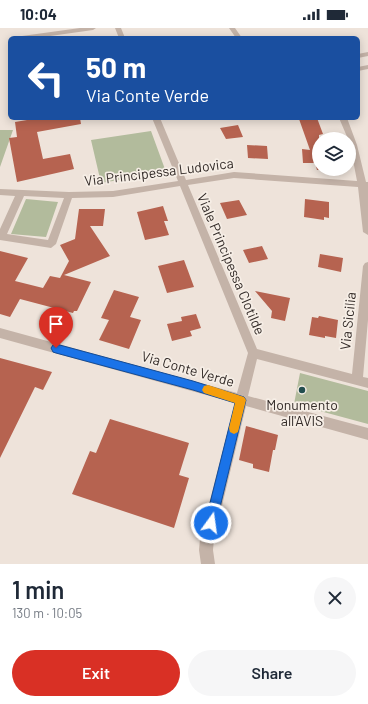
<!DOCTYPE html>
<meta charset="utf-8">
<style>
body{margin:0;font-family:Barlow,sans-serif;background:#f6f6f7;color:#1f2937;height:100vh;display:flex;flex-direction:column;font-size:15px;white-space:nowrap}
*{box-sizing:border-box;margin:0}
p{font-size:13px;color:#747a83}
.icon{flex:none;width:22px;height:22px;fill:none;stroke:currentColor;stroke-width:2;stroke-linecap:round;stroke-linejoin:round}
.map{position:relative;height:536px;overflow:hidden}
.drawer{display:flex;flex-direction:column;background:#fff;flex:1}
.drawer>*{flex:none}
.banner{position:absolute;left:8px;top:8px;width:352px;height:84px;border-radius:6px;box-shadow:0 2px 10px #0003;background:#1a4fa0;color:#fff;overflow:hidden}
.tools{position:absolute;left:312px;top:104px;display:grid;gap:8px}
.tools a{display:grid;place-items:center;width:44px;height:44px;border-radius:50%;background:#fff;box-shadow:0 2px 10px #0003;font-size:20px}
.pin{position:absolute;display:grid;place-items:center;width:34px;height:34px;color:#fff;margin:-41px -17px;border-radius:50% 50% 50% 0;rotate:-45deg;box-shadow:0 0 4px #0007}
.pin .icon{rotate:45deg}
.me{position:absolute;width:44px;margin:-22px;rotate:14deg;stroke-linejoin:round;filter:drop-shadow(0 0 3px #0008)}
.turn{display:flex;align-items:center;gap:14px;height:84px;padding:0 12px;font-size:18px}
.turn .icon{width:52px;height:52px;stroke-width:2.5}
.turn b{display:block;font-size:28px;line-height:34px}
.round{display:grid;place-items:center;flex:none;width:42px;height:42px;border-radius:21px;background:#f6f6f7}
.summary{display:flex;align-items:center;justify-content:space-between;height:68px;padding:0 12px}
h1{font-size:24px;font-weight:600;line-height:30px}
.cta{display:flex;gap:8px;margin-top:auto;padding:8px 12px}
.cta a{flex:1;height:46px;border-radius:24px;background:#d93025;color:#fff;font-size:16px;font-weight:600;line-height:46px;text-align:center}
.cta a+a{background:#f6f6f7;color:#1f2937}
.status{display:flex;justify-content:space-between;align-items:center;height:28px;padding:0 20px;background:#fff;direction:ltr}
.status svg{height:11px;fill:currentColor}
.map>svg:first-child{display:block}
.green{fill:#b2bb9c}
.building{fill:#b66350}
.lines{fill:none;stroke-linecap:round;stroke-linejoin:round}
.street{fill:#c4b3a8;fill-rule:evenodd}
.route{fill:#1a73e8;stroke:#114b97}
.slow{fill:#f59e0b}
.poi-dot{fill:#224d4e;stroke:#f6eee6;stroke-width:1.5}
.labels{text-anchor:middle;stroke-width:3.5;stroke-linejoin:round;paint-order:stroke}
.street-label{font-size:14px;fill:#322a27;stroke:#f6eee6}
.poi-label{font-size:14px;fill:#322a27;stroke:#f6eee6}
</style>
<div class="status"><b>10:04</b><svg viewBox="0 0 49 12"><path d="M0 12V9h3v3zM5 12V6h3v6zM10 12V3h3v9zM15 12V0h3v12zM26 1h20v11H26zM47 4h2v5h-2z"/></svg></div>
<div class="map">
<svg width="368" height="536" viewBox="0 0 368 536">
<rect width="100%" height="100%" fill="#eee3da"/>
<path class="green" d="M 0,102 L 13,102 L 0,139 Z
M 151,103 L 166,144 L 101,155 L 91,112 Z
M 26,171 L 58,174 L 46,209 L 11,206 Z
M 300,345 L 368,363 L 368,396 L 294,376 Z"/>
<path class="building" d="M 39,90 L 80,90 L 81,96 L 37,104 L 43,131 L 70,126 L 74,141 L 17,154 L 9,110 L 17,109 L 15,94 Z
M 317,90 L 323,106 L 319,107 L 319,142 L 317,142 L 315,135 L 303,135 L 302,121 L 310,122 L 299,91 Z
M 238,97 L 243,109 L 226,111 L 220,100 Z
M 247,117 L 267,118 L 268,131 L 248,130 Z
M 305,171 L 329,174 L 329,190 L 324,189 L 324,192 L 304,189 Z
M 239,172 L 247,187 L 227,191 L 220,175 Z
M 163,178 L 168,193 L 164,193 L 169,207 L 145,212 L 137,184 Z
M 79,181 L 105,181 L 103,198 L 90,198 L 110,228 L 64,247 L 91,254 L 77,283 L 74,283 L 73,285 L 20,271 L 10,289 L 0,286 L 0,223 L 28,230 L 15,253 L 43,260 L 50,248 L 60,250 L 69,233 L 60,217 L 75,211 Z
M 262,218 L 268,231 L 249,235 L 243,222 Z
M 320,226 L 343,230 L 341,244 L 318,239 Z
M 184,232 L 194,259 L 167,265 L 158,238 Z
M 114,262 L 139,269 L 130,289 L 141,292 L 129,321 L 99,312 L 109,292 L 101,290 Z
M 255,263 L 290,270 L 285,293 L 271,290 L 272,283 Z
M 196,286 L 201,300 L 190,303 L 192,308 L 172,313 L 167,296 L 182,293 L 181,289 Z
M 319,288 L 338,292 L 336,310 L 325,308 L 325,310 L 309,307 L 312,289 L 318,290 Z
M 0,330 L 52,344 L 43,362 L 35,359 L 0,430 Z
M 110,391 L 189,415 L 179,447 L 189,450 L 174,500 L 72,466 L 90,423 L 96,425 Z
M 246,398 L 278,407 L 275,422 L 273,422 L 269,444 L 253,440 L 253,436 L 239,432 Z"/>
<g class="lines">
<path class="street" d="M 80,0 L 96,0 L 93,2 L 36,10 L 19,10 L 22,8 Z
M 115,0 L 121,0 L 125,10 L 119,10 Z
M 229,0 L 235,0 L 242,10 L 236,10 Z
M 368,24 L 368,28 L 358,30 L 358,26 Z
M 368,37 L 368,41 L 358,43 L 358,39 Z
M 152,90 L 160,90 L 186,152 L 234,144 L 357,153 L 349,111 L 348,111 L 339,90 L 347,90 L 357,117 L 366,154 L 368,154 L 368,207 L 363,204 L 358,159 L 234,150 L 188,157 L 257,321 L 352,346 L 363,238 L 365,235 L 368,234 L 368,292 L 363,349 L 368,350 L 368,360 L 257,331 L 248,368 L 368,400 L 368,412 L 246,378 L 214,511 L 213,522 L 215,536 L 201,536 L 199,522 L 200,511 L 235,375 L 0,310 L 0,300 L 237,365 L 248,325 L 180,158 L 113,169 L 72,170 L 56,216 L 51,220 L 0,212 L 0,201 L 15,168 L 0,167 L 0,161 L 69,164 L 113,163 L 178,153 ZM 24,168 L 64,170 L 48,212 L 7,206 Z"/>
</g>
<path class="route" d="M 56,316 L 193,353 L 244,369 L 246,372 L 215,500 L 211,501 L 207,500 L 205,495 L 235,375 L 193,362 L 56,325 L 53,324 L 51,320 L 53,317 Z"/>
<path class="slow" d="M 208,357 L 244,369 L 246,372 L 238,404 L 234,406 L 230,404 L 229,400 L 235,375 L 204,365 L 202,362 L 204,358 Z"/>
<circle class="poi-dot" cx="302" cy="362" r="4"/>
<g class="labels">
<g class="street-label">
<text transform="translate(159 144) rotate(-7)" y="5">Via Principessa Ludovica</text>
<text transform="translate(231 236) rotate(67)" y="5">Viale Principessa Clotilde</text>
<text transform="translate(348 293) rotate(-84)" y="5">Via Sicilia</text>
<text transform="translate(188 341) rotate(16)" y="5">Via Conte Verde</text>
</g>
<g class="poi-label">
<text x="302" y="382">Monumento<tspan x="302" dy="16">all'AVIS</tspan></text>
</g>
</g>
</svg>
<div class="tools">
<a><svg class="icon" aria-label="layers" viewBox="0 0 24 24"><path d="M12 4l9 5-9 5-9-5zM3 14l9 5 9-5"/></svg></a>
</div>
<div class="pin" style="left:56px;top:320px;background:#d93025"><svg class="icon" aria-label="arrive" viewBox="0 0 24 24"><path d="M6 21V4h12l-3 4 3 4H6"/></svg></div>
<svg class="me" style="left:211px;top:495px" viewBox="-20 -20 40 40"><circle r="17" fill="#1a73e8" stroke="#fff" stroke-width="3"/><path d="M0-11L8 9 0 5-8 9z" fill="#fff"/></svg>
<div class="banner">
<div class="turn"><svg class="icon" aria-label="left" viewBox="0 0 24 24"><path d="M17 20v-9H6M10 6l-5 5 5 5"/></svg><div><b>50 m</b>Via Conte Verde</div></div>
</div>
</div>
<section class="drawer">
<div class="summary"><div><h1>1 min</h1><p>130 m · 10:05</p></div><a class="round"><svg class="icon" aria-label="close" viewBox="0 0 24 24"><path d="M6 6l12 12M18 6L6 18"/></svg></a></div>
<div class="cta"><a>Exit</a><a>Share</a></div>
</section>
